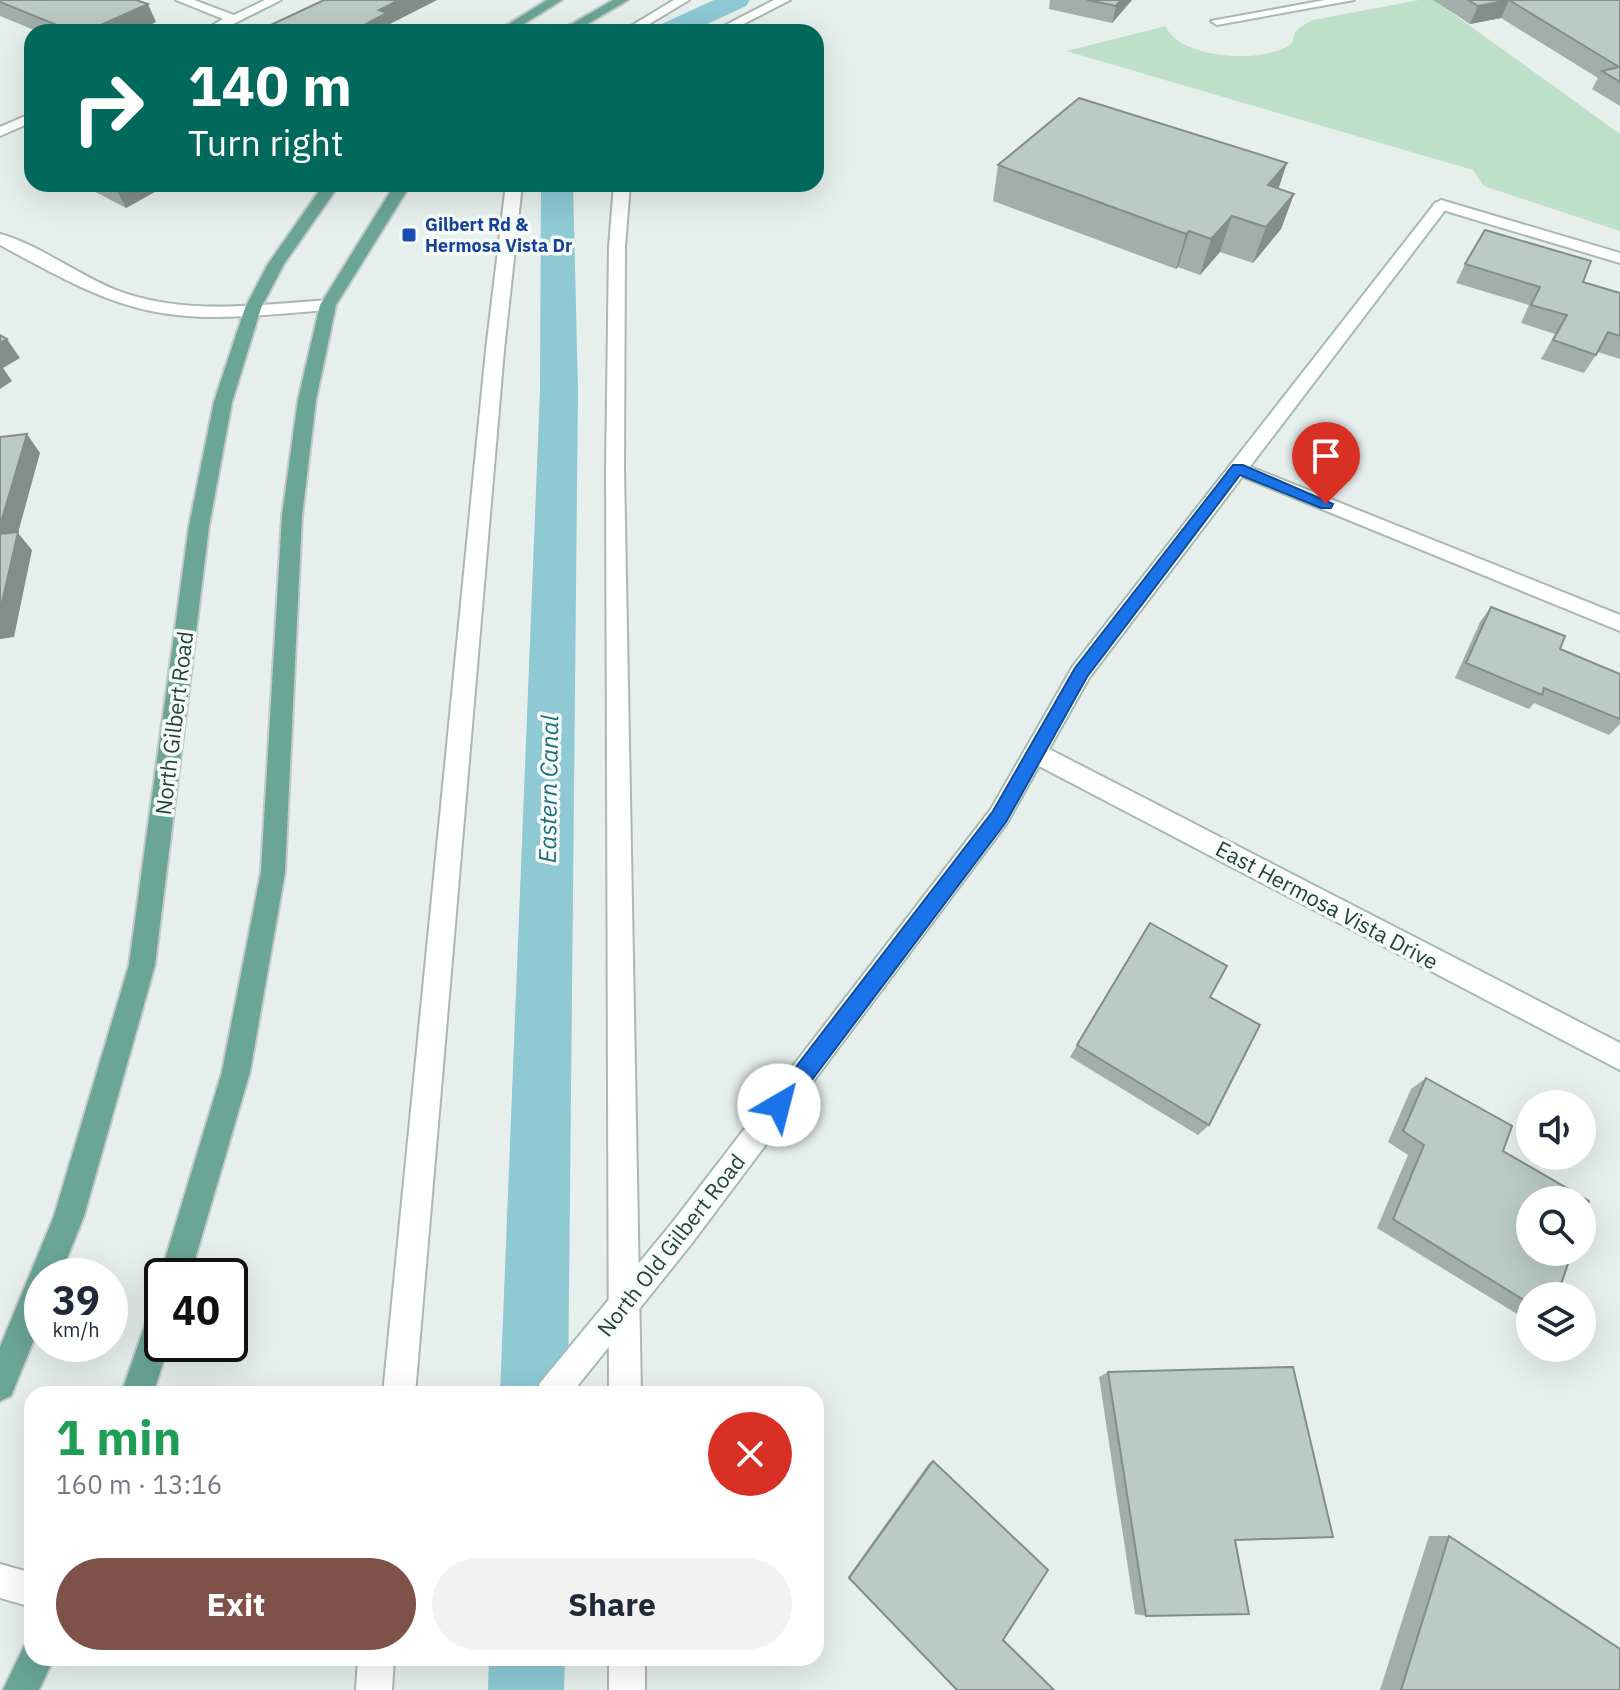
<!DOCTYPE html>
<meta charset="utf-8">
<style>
body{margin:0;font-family:"IBM Plex Sans",sans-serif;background:#f2f2f3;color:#1f2937;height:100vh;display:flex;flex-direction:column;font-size:30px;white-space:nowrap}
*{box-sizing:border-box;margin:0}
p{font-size:26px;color:#747a83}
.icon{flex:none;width:44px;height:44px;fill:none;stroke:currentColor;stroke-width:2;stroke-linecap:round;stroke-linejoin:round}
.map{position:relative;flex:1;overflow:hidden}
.panel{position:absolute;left:24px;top:1386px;width:800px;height:280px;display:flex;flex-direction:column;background:#fff;border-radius:24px;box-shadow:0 8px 32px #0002}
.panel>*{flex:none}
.top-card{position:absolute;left:24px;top:24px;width:800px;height:168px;border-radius:24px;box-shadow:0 8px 32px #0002;background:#00695c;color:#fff;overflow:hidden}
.controls{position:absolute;left:1516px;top:1090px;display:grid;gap:16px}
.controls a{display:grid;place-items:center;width:80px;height:80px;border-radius:50%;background:#fff;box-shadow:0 8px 32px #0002;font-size:40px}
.speed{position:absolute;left:24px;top:1258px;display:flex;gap:16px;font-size:40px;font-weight:700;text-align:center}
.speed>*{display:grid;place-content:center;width:104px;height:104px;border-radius:50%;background:#fff;box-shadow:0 8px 32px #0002;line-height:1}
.speed small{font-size:20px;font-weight:400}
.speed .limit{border:4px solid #111;border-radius:12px;background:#fff;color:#111}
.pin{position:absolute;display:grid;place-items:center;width:68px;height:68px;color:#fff;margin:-82px -34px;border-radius:50% 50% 50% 0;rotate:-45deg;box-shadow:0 0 8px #0007}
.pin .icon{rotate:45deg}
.me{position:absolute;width:88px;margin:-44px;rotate:37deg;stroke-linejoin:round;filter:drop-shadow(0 0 6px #0008)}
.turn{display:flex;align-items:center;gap:28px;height:168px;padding:0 32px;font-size:36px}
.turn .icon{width:104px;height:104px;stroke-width:2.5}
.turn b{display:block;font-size:56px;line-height:68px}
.round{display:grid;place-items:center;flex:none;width:84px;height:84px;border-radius:42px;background:#f2f2f3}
.head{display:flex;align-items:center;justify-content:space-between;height:136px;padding:0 32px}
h1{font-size:48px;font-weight:700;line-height:60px;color:#1e9e55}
.button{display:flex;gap:16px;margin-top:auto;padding:16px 32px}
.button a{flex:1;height:92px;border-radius:48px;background:#7f5249;color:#fff;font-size:32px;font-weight:700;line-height:92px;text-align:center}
.button a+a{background:#f2f2f3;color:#1f2937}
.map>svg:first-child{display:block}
.green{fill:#bfe0c8}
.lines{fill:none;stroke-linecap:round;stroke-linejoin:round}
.canal{fill:#8ec9d4;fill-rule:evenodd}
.lane-casing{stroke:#a8b8b2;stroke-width:4}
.street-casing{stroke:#a8b8b2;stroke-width:4}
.secondary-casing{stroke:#a4bbb3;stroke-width:4}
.primary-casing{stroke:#c2cac8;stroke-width:4}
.lane{fill:#fff;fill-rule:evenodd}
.street{fill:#fff;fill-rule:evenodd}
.secondary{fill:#fff;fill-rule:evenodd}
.primary{fill:#6aa596;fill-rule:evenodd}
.wall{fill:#a1aea9}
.shaded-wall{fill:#838d89}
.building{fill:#bbcac4;stroke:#838d89;stroke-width:2}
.route{fill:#1a73e8;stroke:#114b97;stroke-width:2}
.transit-dot{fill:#1a4fb4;stroke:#f7fbf9;stroke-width:3}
.labels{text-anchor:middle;stroke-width:7;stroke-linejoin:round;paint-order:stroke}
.far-transit-label{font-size:18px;font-weight:bold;fill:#164399;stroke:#f7fbf9;text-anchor:start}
.street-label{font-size:22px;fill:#24423a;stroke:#f7fbf9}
.water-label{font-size:24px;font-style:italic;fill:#1c6f80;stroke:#f7fbf9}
</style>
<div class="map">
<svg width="1620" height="1690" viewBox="0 0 1620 1690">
<rect width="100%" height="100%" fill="#e6efeb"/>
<path class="green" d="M 1419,0 L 1434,0 L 1620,134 L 1620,231 L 1484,186 L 1473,170 L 1066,51 L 1166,26 C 1178,60 1270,65 1293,42 C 1293,29 1302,26 1313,20 Z"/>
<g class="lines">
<path class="canal" d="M 714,0 L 750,0 L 746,6 L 690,32 L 653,32 L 657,26 Z
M 541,184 L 573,184 L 578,390 L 568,1394 L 500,1394 L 540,390 Z
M 489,1658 L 565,1658 L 564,1690 L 488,1690 Z"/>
<g class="lane-casing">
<path id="lane" d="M 674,0 L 689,0 L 636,32 L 621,32 Z
M 774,0 L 790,0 L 728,32 L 712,32 Z
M 506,184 L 522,184 L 504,350 L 415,1394 L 383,1394 L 486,350 Z
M 614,184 L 630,184 L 625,247 L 624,469 L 641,1394 L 609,1394 L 606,469 L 609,247 Z
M 1238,462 L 1620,615 L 1620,631 L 1231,472 L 1231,464 Z
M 358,1658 L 394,1658 L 392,1690 L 356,1690 Z
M 609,1658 L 645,1658 L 645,1690 L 609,1690 Z"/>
</g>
<g class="street-casing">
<path id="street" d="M 176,0 L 194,0 L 234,15 L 265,0 L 281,0 L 217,32 L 201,32 L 223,19 Z
M 1325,0 L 1354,0 L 1217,25 L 1211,21 Z
M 32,113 L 32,122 L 0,136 L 0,127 Z
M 1441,200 L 1620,253 L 1620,263 L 1436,208 L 1433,205 Z
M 0,234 C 38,244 78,275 116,290 C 184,316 257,305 328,300 L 336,305 L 328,310 C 270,314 209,323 151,311 C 97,300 49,271 0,245 Z"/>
</g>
<g class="secondary-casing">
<path id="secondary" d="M 1436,202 L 1449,205 L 1089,678 L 1049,749 L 1620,1043 L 1620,1070 L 1039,766 L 1007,823 L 692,1243 L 571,1394 L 535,1394 L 540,1383 L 672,1223 L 991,809 L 1073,666 Z
M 0,1564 L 32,1573 L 32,1607 L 0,1598 Z"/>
</g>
<g class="primary-casing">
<path id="primary" d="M 547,0 L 562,0 L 511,32 L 496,32 Z
M 613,0 L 628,0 L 574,32 L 558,32 Z
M 324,184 L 340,184 L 284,264 L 261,308 L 232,402 L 209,526 L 155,965 L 84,1216 L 60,1276 L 42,1276 L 42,1320 L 11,1396 L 0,1401 L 0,1347 L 54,1216 L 129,965 L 189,526 L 214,402 L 245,308 L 268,264 Z
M 395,184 L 411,184 L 336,305 L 316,400 L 302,516 L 285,872 L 250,1072 L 190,1276 L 162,1276 L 162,1281 L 160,1276 L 222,1072 L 261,872 L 282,516 L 298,400 L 320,305 Z
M 162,1304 L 162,1344 L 169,1344 L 153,1394 L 121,1394 L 151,1308 Z
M 32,1642 L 32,1658 L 54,1658 L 39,1690 L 3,1690 L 24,1646 Z"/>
</g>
<use href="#lane" class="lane"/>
<use href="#street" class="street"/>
<use href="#secondary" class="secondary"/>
<use href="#primary" class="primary"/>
</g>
<path class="wall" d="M 0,0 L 156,22 L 134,32 L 39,32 L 0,16 Z
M 1050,0 L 1132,0 L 1112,23 L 1049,9 Z
M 1433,0 L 1620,0 L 1620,106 L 1592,89 L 1598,78 L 1501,18 L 1470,24 Z
M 998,165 L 1278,189 L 1294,194 L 1281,229 L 1253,263 L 1220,252 L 1200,275 L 1178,267 L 1176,269 L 993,201 Z
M 80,184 L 169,184 L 126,208 Z
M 1465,264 L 1583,282 L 1620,293 L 1620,359 L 1598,352 L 1584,373 L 1541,359 L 1555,334 L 1521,323 L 1529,305 L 1456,283 Z
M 1491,607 L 1560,649 L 1620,674 L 1620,724 L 1609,735 L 1534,703 L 1529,709 L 1455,678 L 1480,622 Z
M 1210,997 L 1209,1125 L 1198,1135 L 1070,1057 L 1077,1045 Z
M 1426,1078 L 1503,1151 L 1530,1296 L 1530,1322 L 1377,1228 L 1408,1155 L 1388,1142 L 1411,1089 Z
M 1108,1372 L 1235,1540 L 1146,1616 L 1135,1614 L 1099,1377 Z
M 933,1461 L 957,1690 L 848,1577 L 929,1463 Z
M 1429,1536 L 1449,1536 L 1620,1690 L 1380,1690 Z"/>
<path class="shaded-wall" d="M 399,0 L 437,0 L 390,24 L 392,31 L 390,32 L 351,32 L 379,10 Z
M 1121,0 L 1132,0 L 1112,23 L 1116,6 Z
M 1509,0 L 1501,18 L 1470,24 L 1478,6 Z
M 148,4 L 156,22 L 134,32 L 85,32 Z
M 1287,163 L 1275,199 L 1268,185 Z
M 125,184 L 169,184 L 126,208 L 116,189 Z
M 1294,194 L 1281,229 L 1253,263 L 1266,227 Z
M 1232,216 L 1220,252 L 1200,275 L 1211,239 Z
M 1189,231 L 1178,267 L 1176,269 L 1186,234 Z
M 7,339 L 20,358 L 3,368 L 12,381 L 0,389 L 0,343 Z
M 27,434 L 40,453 L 18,533 L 32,550 L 14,637 L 0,639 L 0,526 Z"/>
<path class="building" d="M 0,0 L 136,0 L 148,4 L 85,32 L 74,32 L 0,2 Z
M 324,0 L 399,0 L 379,10 L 387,13 L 351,32 L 256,32 Z
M 1087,0 L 1121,0 L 1116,6 Z
M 1468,0 L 1620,0 L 1620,82 L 1602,71 L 1619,67 L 1509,0 L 1478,6 Z
M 1079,98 L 1287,163 L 1268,185 L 1294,194 L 1266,227 L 1232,216 L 1211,239 L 1189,231 L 1186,234 L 998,165 Z
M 107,184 L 125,184 L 116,189 Z
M 1485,230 L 1591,261 L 1583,282 L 1620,293 L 1620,336 L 1608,332 L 1596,355 L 1553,340 L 1567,315 L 1531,305 L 1540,287 L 1465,264 Z
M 0,335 L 7,339 L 0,343 Z
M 27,434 L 0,526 L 0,437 Z
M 18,532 L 0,611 L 0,534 Z
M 1491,607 L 1565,636 L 1560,649 L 1620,674 L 1620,719 L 1544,688 L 1542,695 L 1466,663 Z
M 1150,923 L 1227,966 L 1210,997 L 1260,1025 L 1209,1125 L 1077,1045 Z
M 1426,1078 L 1512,1126 L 1503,1151 L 1589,1201 L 1582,1223 L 1582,1200 L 1530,1200 L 1530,1252 L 1572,1252 L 1557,1296 L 1530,1296 L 1530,1304 L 1393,1219 L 1424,1145 L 1403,1131 Z
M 1293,1367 L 1333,1537 L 1235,1540 L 1249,1614 L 1146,1616 L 1108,1372 Z
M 933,1461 L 1048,1570 L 1003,1640 L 1054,1690 L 957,1690 L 849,1578 Z
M 1449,1536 L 1620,1649 L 1620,1690 L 1401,1690 Z"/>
<path class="route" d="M 1233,465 L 1243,465 L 1333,504 L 1331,508 L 1321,508 L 1240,475 L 1087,677 L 1006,822 L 787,1113 L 779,1116 L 772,1113 L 769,1105 L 772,1098 L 993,811 L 1075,668 Z"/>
<rect class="transit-dot" x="401" y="227" width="16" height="16" rx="4"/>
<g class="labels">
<g class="far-transit-label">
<text x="425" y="231">Gilbert Rd &amp;<tspan x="425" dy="21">Hermosa Vista Dr</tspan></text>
</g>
<g class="street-label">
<text transform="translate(174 723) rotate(-83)" y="8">North Gilbert Road</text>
<text transform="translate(1327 905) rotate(28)" y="8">East Hermosa Vista Drive</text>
<text transform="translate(671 1245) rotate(-52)" y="8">North Old Gilbert Road</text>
</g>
<g class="water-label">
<text transform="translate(549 789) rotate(-89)" y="8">Eastern Canal</text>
</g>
</g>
</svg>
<div class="controls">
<a><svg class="icon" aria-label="sound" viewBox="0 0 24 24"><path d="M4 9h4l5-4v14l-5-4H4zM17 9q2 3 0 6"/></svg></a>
<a><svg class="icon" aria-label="search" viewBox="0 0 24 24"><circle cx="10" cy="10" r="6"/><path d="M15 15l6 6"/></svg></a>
<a><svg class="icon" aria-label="layers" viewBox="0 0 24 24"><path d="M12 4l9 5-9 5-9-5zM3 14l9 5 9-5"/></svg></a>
</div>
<div class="speed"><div>39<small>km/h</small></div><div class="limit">40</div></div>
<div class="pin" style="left:1326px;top:504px;background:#d93025"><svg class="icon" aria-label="arrive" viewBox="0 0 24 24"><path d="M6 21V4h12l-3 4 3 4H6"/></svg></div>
<svg class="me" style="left:779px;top:1105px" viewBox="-20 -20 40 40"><circle r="19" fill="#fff"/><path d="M0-13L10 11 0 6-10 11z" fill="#1a73e8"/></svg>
<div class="top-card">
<div class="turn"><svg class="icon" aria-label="right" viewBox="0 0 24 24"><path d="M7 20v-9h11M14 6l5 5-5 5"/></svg><div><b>140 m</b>Turn right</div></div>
</div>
<section class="panel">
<div class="head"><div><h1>1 min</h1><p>160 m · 13:16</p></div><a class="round" style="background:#d93025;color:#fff"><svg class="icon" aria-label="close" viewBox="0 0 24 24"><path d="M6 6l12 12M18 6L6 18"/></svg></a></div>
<div class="button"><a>Exit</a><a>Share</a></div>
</section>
</div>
